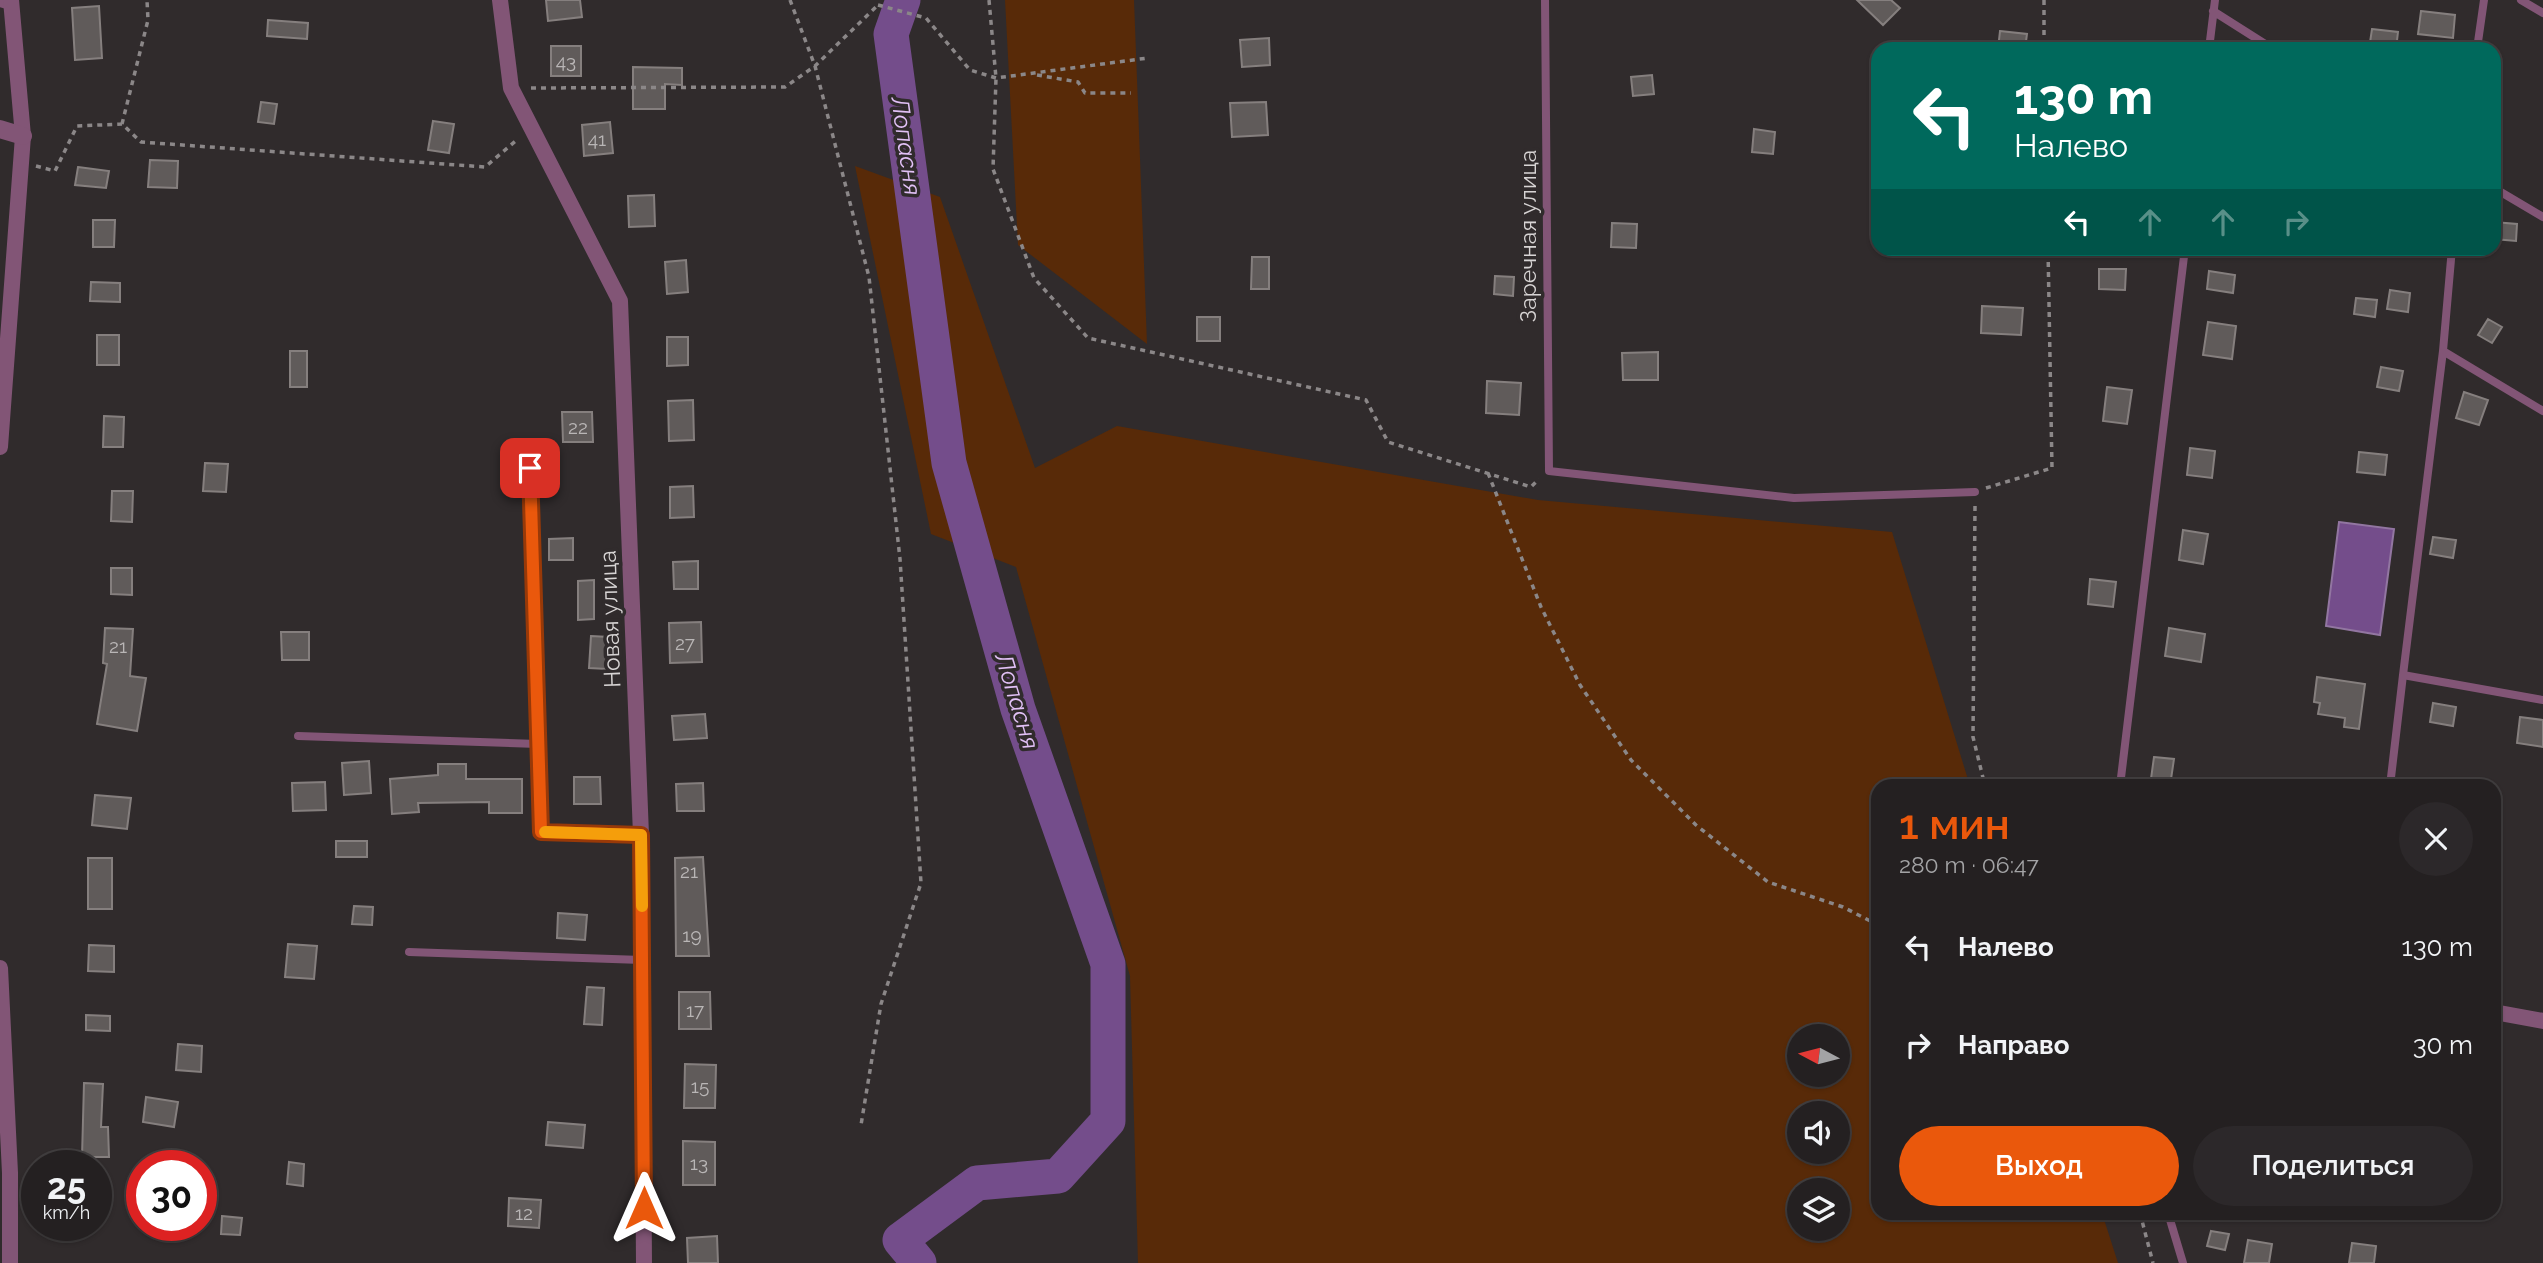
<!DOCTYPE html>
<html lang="ru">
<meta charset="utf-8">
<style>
body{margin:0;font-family:Raleway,sans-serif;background:#2c282a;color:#f1f3f6;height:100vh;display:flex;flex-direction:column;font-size:26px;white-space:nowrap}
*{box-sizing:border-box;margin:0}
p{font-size:23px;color:#a3a3a5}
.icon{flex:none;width:38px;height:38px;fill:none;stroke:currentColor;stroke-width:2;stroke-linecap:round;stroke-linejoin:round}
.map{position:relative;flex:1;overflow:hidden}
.drawer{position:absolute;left:1871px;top:779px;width:630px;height:441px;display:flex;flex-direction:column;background:#242021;border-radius:21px;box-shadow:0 2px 5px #0004,0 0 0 2px #413e3f}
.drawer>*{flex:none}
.top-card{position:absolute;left:1871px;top:42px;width:630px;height:214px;border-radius:21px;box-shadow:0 2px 5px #0004,0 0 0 2px #413e3f;background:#00695c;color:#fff;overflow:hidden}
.needle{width:46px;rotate:277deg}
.tools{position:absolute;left:1787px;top:1024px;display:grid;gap:14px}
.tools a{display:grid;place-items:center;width:63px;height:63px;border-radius:50%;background:#242021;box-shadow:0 2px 5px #0004,0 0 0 2px #413e3f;font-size:35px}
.speed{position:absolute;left:21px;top:1150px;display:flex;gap:14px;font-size:35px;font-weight:700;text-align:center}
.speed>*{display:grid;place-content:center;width:91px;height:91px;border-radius:50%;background:#242021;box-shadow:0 2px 5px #0004,0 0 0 2px #413e3f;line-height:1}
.speed small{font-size:18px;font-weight:400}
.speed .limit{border:10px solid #d22;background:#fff;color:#111}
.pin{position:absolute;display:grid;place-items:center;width:60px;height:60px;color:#fff;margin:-30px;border-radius:14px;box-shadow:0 4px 10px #0006}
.me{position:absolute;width:77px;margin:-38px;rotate:0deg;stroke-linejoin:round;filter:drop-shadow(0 0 5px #0008)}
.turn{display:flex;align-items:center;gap:24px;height:147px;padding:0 28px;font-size:32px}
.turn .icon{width:91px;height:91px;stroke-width:2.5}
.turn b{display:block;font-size:49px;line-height:60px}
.lanes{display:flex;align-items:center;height:66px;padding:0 28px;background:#0003;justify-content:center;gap:35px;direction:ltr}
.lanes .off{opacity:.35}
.round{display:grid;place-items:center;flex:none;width:74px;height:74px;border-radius:37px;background:#2c282a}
.overview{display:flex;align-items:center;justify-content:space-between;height:119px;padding:0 28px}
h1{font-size:42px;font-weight:600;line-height:52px;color:#ea580c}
.action{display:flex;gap:14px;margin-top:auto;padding:14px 28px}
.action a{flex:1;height:80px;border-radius:42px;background:#ea580c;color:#fff;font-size:28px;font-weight:600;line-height:80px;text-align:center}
.action a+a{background:#2c282a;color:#f1f3f6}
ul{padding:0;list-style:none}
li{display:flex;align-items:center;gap:21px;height:98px;padding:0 28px}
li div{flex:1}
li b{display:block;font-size:26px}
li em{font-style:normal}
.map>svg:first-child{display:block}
.green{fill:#582a08;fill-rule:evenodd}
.water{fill:#744d8b;stroke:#9276a1;stroke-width:2}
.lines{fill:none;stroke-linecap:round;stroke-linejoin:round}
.river{stroke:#744d8b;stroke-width:35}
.building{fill:#605b5a;stroke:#857f7e;stroke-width:2}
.path{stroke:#8b8788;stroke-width:3.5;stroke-dasharray:5 5;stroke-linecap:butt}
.service{stroke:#825576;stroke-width:8}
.minor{stroke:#825576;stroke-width:16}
.tertiary{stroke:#825576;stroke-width:18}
.route-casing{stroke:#983908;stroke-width:18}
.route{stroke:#ea580c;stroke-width:12}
.slow{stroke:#f59e0b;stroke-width:12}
.labels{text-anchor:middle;stroke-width:7;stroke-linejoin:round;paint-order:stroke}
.number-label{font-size:19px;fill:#b9b6b6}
.street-label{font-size:23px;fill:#d7d4d4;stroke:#302b2c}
.water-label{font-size:24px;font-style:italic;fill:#e2c1f7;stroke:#302b2c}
</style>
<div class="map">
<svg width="2543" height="1263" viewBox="0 0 2543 1263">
<rect width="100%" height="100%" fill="#302b2c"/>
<path class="green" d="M 1005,0 L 1134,0 L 1147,344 L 1018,245 Z
M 855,166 L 940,197 L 1035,468 L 1117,426 L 1538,500 L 1892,532 L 1970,786 L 1878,786 L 1878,1213 L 2102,1213 L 2118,1263 L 1138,1263 L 1130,976 L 1016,567 L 931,534 ZM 1799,1036 L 1838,1036 L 1838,1074 L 1799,1074 ZM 1799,1113 L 1838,1113 L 1838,1152 L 1799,1152 ZM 1799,1190 L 1838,1190 L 1838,1228 L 1799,1228 Z"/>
<path class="water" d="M 2339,522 L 2394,529 L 2380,635 L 2326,626 Z"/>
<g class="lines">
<path class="river" d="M 903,0 L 891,34 L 949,463 L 1018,709 L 1108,964 L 1108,1121 L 1058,1176 L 977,1183 L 900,1240 L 919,1263"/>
</g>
<path class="building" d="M 546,0 L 580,0 L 582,17 L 548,21 Z
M 1857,0 L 1891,0 L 1900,8 L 1883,25 Z
M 99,6 L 102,58 L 75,60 L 72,8 Z
M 2421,11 L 2455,15 L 2453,38 L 2418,34 Z
M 268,20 L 308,23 L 307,39 L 267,36 Z
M 2372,29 L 2398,32 L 2396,49 L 2369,49 Z
M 2000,31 L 2027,34 L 2025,49 L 1998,49 Z
M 1269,38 L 1270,65 L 1242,67 L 1240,40 Z
M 551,46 L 581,46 L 581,76 L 551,76 Z
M 633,67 L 682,68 L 682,85 L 665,84 L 665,109 L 633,109 Z
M 1652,75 L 1654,94 L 1633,96 L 1631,77 Z
M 261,102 L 277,104 L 274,124 L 258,122 Z
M 1266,102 L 1268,135 L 1232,137 L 1230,103 Z
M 433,121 L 454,124 L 449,153 L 428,150 Z
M 610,122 L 613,153 L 584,156 L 582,125 Z
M 1754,129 L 1775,132 L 1773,154 L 1752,152 Z
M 150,160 L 178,161 L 177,188 L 148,187 Z
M 78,167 L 109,171 L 106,188 L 75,185 Z
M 654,195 L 655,226 L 629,227 L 628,196 Z
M 93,220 L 115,220 L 114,247 L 93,247 Z
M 2494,222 L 2517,224 L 2516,241 L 2494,239 Z
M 1612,223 L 1637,224 L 1636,248 L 1611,247 Z
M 1252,257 L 1269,257 L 1269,289 L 1251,289 Z
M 686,260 L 688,292 L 667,294 L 665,262 Z
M 2099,269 L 2126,269 L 2125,290 L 2099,289 Z
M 2209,271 L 2235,275 L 2233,293 L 2207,289 Z
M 1495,276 L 1514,277 L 1513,296 L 1494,294 Z
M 91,282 L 120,283 L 120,302 L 90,301 Z
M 2390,290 L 2410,293 L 2408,312 L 2387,309 Z
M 2356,298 L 2377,300 L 2375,317 L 2354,314 Z
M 1982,306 L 2023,308 L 2021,335 L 1981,333 Z
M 1197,317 L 1220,317 L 1220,341 L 1197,341 Z
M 2488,319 L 2502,327 L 2492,343 L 2478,335 Z
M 2208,322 L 2236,326 L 2232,359 L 2203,355 Z
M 97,335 L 119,335 L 119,365 L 97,365 Z
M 667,337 L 688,337 L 688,365 L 667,366 Z
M 290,351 L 307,351 L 307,387 L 290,387 Z
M 1658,352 L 1658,380 L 1623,380 L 1622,353 Z
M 2381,367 L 2403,371 L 2399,391 L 2377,387 Z
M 1487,381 L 1521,383 L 1519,415 L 1486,413 Z
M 2107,387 L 2132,390 L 2127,424 L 2103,421 Z
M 2464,392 L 2488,400 L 2479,425 L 2456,418 Z
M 693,400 L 694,440 L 669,441 L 668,401 Z
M 562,412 L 592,412 L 593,442 L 563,442 Z
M 104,416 L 124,417 L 123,447 L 103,447 Z
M 2190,448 L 2215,451 L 2212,478 L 2187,475 Z
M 2359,452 L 2387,455 L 2385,475 L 2357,472 Z
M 205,463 L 228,464 L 226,492 L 203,491 Z
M 693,486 L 694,517 L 670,518 L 670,487 Z
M 112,491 L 133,491 L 132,522 L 111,521 Z
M 2183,530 L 2208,534 L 2203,564 L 2179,560 Z
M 2433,537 L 2456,540 L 2453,558 L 2430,554 Z
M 573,538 L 573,560 L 549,560 L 549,539 Z
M 698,561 L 698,589 L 674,589 L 673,562 Z
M 111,568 L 132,568 L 132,595 L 111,594 Z
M 2090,579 L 2116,582 L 2113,607 L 2088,604 Z
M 594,580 L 594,619 L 578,620 L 578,581 Z
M 701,622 L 702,662 L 670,663 L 669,623 Z
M 105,628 L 133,629 L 130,676 L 146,678 L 137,731 L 97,724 L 107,664 L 103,663 Z
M 2169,628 L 2205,634 L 2201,662 L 2165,656 Z
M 281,632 L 309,632 L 309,660 L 282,660 Z
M 591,636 L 609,637 L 607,669 L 589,668 Z
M 2317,677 L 2365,684 L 2359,729 L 2344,727 L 2345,718 L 2318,714 L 2320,703 L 2314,702 Z
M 2433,703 L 2456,707 L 2453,726 L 2430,722 Z
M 705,714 L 707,738 L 674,740 L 672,716 Z
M 2520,717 L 2543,720 L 2543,747 L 2517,743 Z
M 2154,757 L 2174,759 L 2170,786 L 2150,786 Z
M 369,761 L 371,793 L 344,795 L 342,763 Z
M 438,764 L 466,764 L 466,779 L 522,779 L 522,813 L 489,813 L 489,802 L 418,803 L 419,812 L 392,814 L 390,779 L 438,775 Z
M 574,777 L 600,777 L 601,804 L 574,804 Z
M 325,782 L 326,810 L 293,811 L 292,783 Z
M 703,783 L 704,811 L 677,811 L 676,784 Z
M 95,795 L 131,798 L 127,829 L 92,825 Z
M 336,841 L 367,841 L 367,857 L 336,857 Z
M 703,857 L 709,956 L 676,956 L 675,858 Z
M 88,858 L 112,858 L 112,909 L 88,909 Z
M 354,906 L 373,907 L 372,925 L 352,924 Z
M 558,913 L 587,915 L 585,940 L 557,938 Z
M 288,944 L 317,946 L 314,979 L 285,977 Z
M 89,945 L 114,946 L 114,972 L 88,971 Z
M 587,987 L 604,988 L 602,1025 L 584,1024 Z
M 679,992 L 710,992 L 711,1029 L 679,1029 Z
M 86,1015 L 110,1016 L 110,1031 L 86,1030 Z
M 178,1044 L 202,1046 L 201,1072 L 176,1070 Z
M 685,1064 L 716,1065 L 715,1108 L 684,1108 Z
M 84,1083 L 103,1084 L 101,1127 L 108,1127 L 109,1157 L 82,1157 Z
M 146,1097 L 178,1102 L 174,1127 L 143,1122 Z
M 548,1122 L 585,1125 L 583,1148 L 546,1145 Z
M 683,1141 L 715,1142 L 715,1185 L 683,1185 Z
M 289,1162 L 304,1164 L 303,1186 L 287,1184 Z
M 509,1198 L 541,1200 L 539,1228 L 508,1226 Z
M 222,1216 L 242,1218 L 240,1235 L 221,1234 Z
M 2211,1231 L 2229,1234 L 2225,1250 L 2207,1246 Z
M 717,1236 L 718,1263 L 688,1263 L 687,1238 Z
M 2248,1240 L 2272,1244 L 2269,1263 L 2244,1263 Z
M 2352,1243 L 2376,1246 L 2374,1263 L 2349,1263 Z"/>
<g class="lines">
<path class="path" d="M 790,0 L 815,66 L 869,277 L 900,559 L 921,883 L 881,1004 L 861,1125
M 989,0 L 996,78 L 993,169 L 1034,278 L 1088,338 L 1366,400 L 1388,442 L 1531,487 L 1539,479
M 2044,0 L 2044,49
M 878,5 L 926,18 L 970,70 L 996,78 L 1148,58
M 1037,75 L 1078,82 L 1085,93 L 1131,93
M 531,88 L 785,87 L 815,66 L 878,5
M 122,124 L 148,20 L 147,0
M 36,166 L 55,171 L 77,126 L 122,124 L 141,142 L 485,167 L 518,139
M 1488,473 L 1541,607 L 1580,685 L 1631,760 L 1696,825 L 1768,882 L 1843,907 L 1878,925
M 1986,488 L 2052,468 L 2048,248
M 1975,506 L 1973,737 L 1985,786
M 2140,1213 L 2153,1263"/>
<path class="service" d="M 1545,0 L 1549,471 L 1794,498 L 1975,492
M 2521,0 L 2543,13
M 0,3 L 10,6
M 2213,11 L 2273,49
M 2209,49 L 2215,0
M 2477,49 L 2484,0
M 2494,188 L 2543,217
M 2443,351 L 2452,248
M 530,468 L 538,744
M 2403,675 L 2443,351 L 2543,411
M 298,736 L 538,744 L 541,832 L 641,835
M 2120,786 L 2185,248
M 2390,786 L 2403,675 L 2543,700
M 409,952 L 642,960
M 2168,1213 L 2183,1263"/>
<path class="minor" d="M 500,0 L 511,88 L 620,301 L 641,835 L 644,1263
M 0,447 L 23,136 L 11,0
M 0,968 L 10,1173 L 10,1263
M 2494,1012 L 2543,1021"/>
<path class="tertiary" d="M 0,129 L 23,136"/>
</g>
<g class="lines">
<g class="route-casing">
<path id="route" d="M 530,468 L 541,832 L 641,835 L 644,1208"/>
</g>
<use href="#route" class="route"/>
<path class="slow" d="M 545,832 L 641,835 L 642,906"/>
</g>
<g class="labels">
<g class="number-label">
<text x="566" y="68">43</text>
<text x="597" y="146">41</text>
<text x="578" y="434">22</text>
<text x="685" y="650">27</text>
<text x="118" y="653">21</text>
<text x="689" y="878">21</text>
<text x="692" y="942">19</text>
<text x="695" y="1017">17</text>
<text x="700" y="1093">15</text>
<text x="699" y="1170">13</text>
<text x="524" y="1220">12</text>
</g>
<g class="street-label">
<text transform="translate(1528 236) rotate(-90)" y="8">Заречная улица</text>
<text transform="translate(610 619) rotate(-92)" y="8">Новая улица</text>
</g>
<g class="water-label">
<text transform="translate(906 146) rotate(82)" y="8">Лопасня</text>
<text transform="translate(1017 701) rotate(73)" y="8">Лопасня</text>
</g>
</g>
</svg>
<div class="tools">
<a><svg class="needle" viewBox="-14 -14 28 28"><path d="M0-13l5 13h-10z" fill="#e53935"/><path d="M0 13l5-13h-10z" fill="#a3a3a5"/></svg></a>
<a><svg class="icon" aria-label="sound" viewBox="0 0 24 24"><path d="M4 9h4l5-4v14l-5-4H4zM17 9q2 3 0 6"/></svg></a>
<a><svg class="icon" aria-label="layers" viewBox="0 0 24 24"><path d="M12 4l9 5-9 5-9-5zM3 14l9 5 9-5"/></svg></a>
</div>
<div class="speed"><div>25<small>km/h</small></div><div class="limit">30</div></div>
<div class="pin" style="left:530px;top:468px;background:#d93025"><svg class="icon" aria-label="arrive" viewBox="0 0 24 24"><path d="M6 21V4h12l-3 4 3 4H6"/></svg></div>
<svg class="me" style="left:644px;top:1208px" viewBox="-20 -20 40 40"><path d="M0-17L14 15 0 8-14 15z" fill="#ea580c" stroke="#fff" stroke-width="4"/></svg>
<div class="top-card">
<div class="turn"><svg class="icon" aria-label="left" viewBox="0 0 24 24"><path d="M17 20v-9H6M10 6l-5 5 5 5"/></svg><div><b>130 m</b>Налево</div></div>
<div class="lanes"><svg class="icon" aria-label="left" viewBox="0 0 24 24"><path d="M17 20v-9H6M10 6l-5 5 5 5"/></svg><svg class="icon off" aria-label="ahead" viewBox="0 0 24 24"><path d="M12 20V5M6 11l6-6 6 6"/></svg><svg class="icon off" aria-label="ahead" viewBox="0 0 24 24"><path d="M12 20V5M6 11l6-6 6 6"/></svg><svg class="icon off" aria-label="right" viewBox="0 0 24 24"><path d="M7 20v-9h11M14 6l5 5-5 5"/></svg></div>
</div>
<section class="drawer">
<div class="overview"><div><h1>1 мин</h1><p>280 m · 06:47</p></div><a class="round"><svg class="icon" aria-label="close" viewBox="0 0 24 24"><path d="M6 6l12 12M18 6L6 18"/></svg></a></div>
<ul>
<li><svg class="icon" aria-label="left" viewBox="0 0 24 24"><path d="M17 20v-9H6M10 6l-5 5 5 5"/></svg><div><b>Налево</b></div><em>130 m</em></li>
<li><svg class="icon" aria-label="right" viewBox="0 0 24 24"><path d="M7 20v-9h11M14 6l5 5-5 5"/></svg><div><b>Направо</b></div><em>30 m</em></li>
</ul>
<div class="action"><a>Выход</a><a>Поделиться</a></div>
</section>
</div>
